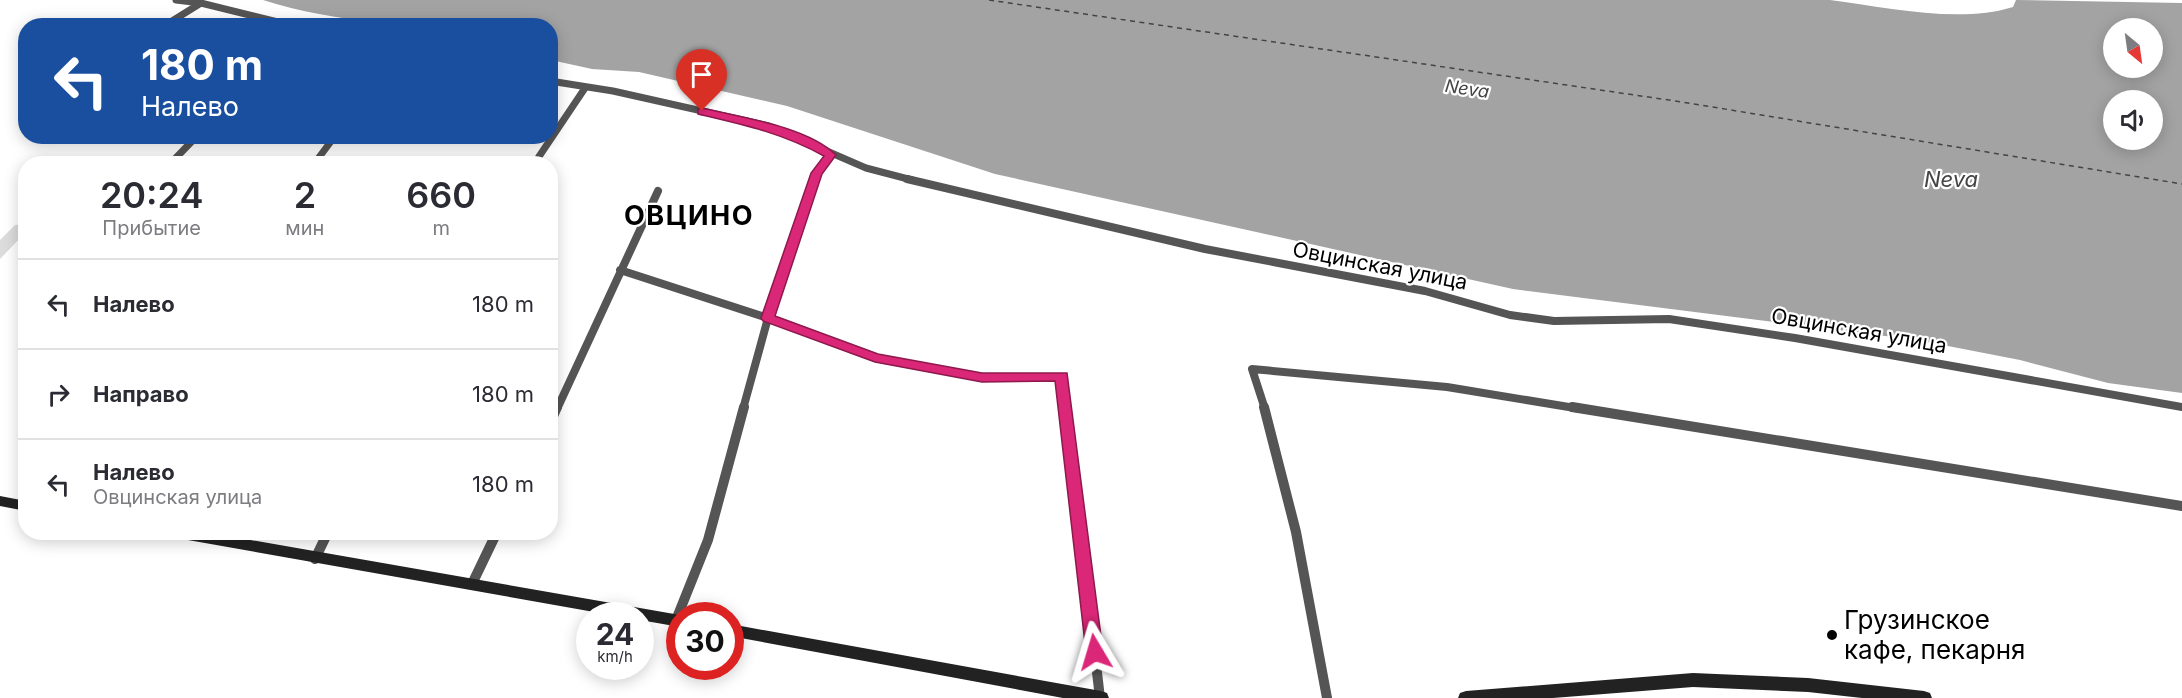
<!DOCTYPE html>
<html lang="ru">
<meta charset="utf-8">
<style>
body{margin:0;font-family:Inter,sans-serif;background:#f7f7f7;color:#2b2b33;height:100vh;display:flex;flex-direction:column;font-size:22px;white-space:nowrap}
*{box-sizing:border-box;margin:0}
p{font-size:20px;color:#7c7c81}
.icon{flex:none;width:33px;height:33px;fill:none;stroke:currentColor;stroke-width:2;stroke-linecap:round;stroke-linejoin:round}
.map{position:relative;flex:1;overflow:hidden}
.panel{position:absolute;left:18px;top:156px;width:540px;height:384px;display:flex;flex-direction:column;background:#fff;border-radius:24px;box-shadow:0 3px 15px #0003}
.panel>*{flex:none}
.guide{position:absolute;left:18px;top:18px;width:540px;height:126px;border-radius:24px;box-shadow:0 3px 15px #0003;background:#1a4fa0;color:#fff;overflow:hidden}
.needle{width:39px;rotate:151deg}
.fabs{position:absolute;left:2103px;top:18px;display:grid;gap:12px}
.fabs a{display:grid;place-items:center;width:60px;height:60px;border-radius:50%;background:#fff;box-shadow:0 3px 15px #0003;font-size:30px}
.speed{position:absolute;left:576px;top:602px;display:flex;gap:12px;font-size:30px;font-weight:700;text-align:center}
.speed>*{display:grid;place-content:center;width:78px;height:78px;border-radius:50%;background:#fff;box-shadow:0 3px 15px #0003;line-height:1}
.speed small{font-size:15px;font-weight:400}
.speed .limit{border:9px solid #d22;background:#fff;color:#111}
.pin{position:absolute;display:grid;place-items:center;width:51px;height:51px;color:#fff;margin:-62px -26px;border-radius:50% 50% 50% 0;rotate:-45deg;box-shadow:0 0 6px #0007}
.pin .icon{rotate:45deg}
.me{position:absolute;width:66px;margin:-33px;rotate:353deg;stroke-linejoin:round;filter:drop-shadow(0 0 4px #0008)}
.turn{display:flex;align-items:center;gap:21px;height:126px;padding:0 24px;font-size:27px}
.turn .icon{width:78px;height:78px;stroke-width:2.5}
.turn b{display:block;font-size:42px;line-height:51px}
.eta{display:flex;justify-content:space-evenly;align-items:center;height:102px;text-align:center}
.eta b{font-size:36px;font-weight:600;line-height:42px}
ul{padding:0;list-style:none}
li{display:flex;align-items:center;gap:18px;height:90px;padding:0 24px;border-top:2px solid #e1e1e2}
li div{flex:1}
li b{display:block;font-size:22px}
li em{font-style:normal}
.map>svg:first-child{display:block}
.green{fill:#dcdcdc}
.water{fill:#a3a3a3;fill-rule:evenodd}
.lines{fill:none;stroke-linecap:round;stroke-linejoin:round}
.ferry{stroke:#444;stroke-width:1.5;stroke-dasharray:5 4.5;stroke-linecap:butt}
.street-far2{stroke:#555;stroke-width:7}
.street-far1{stroke:#555;stroke-width:8}
.street{stroke:#555;stroke-width:10}
.secondary{fill:#222;fill-rule:evenodd}
.route{fill:#db2777;stroke:#8e194d;stroke-width:1.5}
.poi-dot{fill:#000;stroke:#fff;stroke-width:2}
.labels{text-anchor:middle;stroke-width:4.5;stroke-linejoin:round;paint-order:stroke}
.far-water-label{font-size:18px;font-style:italic;fill:#444;stroke:#fff}
.street-label{font-size:21px;fill:#000;stroke:#fff}
.water-label{font-size:22px;font-style:italic;fill:#444;stroke:#fff}
.near-poi-label{font-size:26px;fill:#000;stroke:#fff;text-anchor:start}
.district-label{font-size:27px;font-weight:bold;letter-spacing:1.5px;fill:#000;stroke:#fff}
</style>
<div class="map">
<svg width="2182" height="698" viewBox="0 0 2182 698">
<rect width="100%" height="100%" fill="#fff"/>
<path class="green" d="M 25,224 L 25,233 L 0,259 L 0,240 L 15,225 Z"/>
<path class="water" d="M 263,0 L 1830,0 C 1886,7 1958,24 2013,7 L 2016,0 L 2182,3 L 2182,393 L 2108,383 L 2020,360 L 1917,340 L 1513,289 L 995,174 L 787,106 L 639,72 L 592,69 L 551,60 L 550,26 C 452,26 358,30 263,0 ZM 2114,28 L 2152,28 L 2152,68 L 2114,68 ZM 2114,100 L 2152,100 L 2152,140 L 2114,140 Z"/>
<g class="lines">
<path class="ferry" d="M 989,0 L 1682,102 L 2182,184"/>
<path class="street-far2" d="M 176,0 L 201,3 L 294,26
M 164,26 L 201,3
M 550,81 L 613,91 L 769,126 L 866,168 L 912,180
M 170,164 L 197,136
M 314,164 L 335,136
M 534,164 L 585,88
M 814,180 L 816,173 L 831,155"/>
<path class="street-far1" d="M 907,179 L 1205,249 L 1425,291 L 1510,315 L 1554,321 L 1669,319 L 1795,338 L 2182,407
M 620,270 L 768,318 L 875,358 L 983,378 L 1062,377 L 1066,409
M 557,409 L 658,191
M 743,409 L 768,318 L 814,179
M 1265,409 L 1252,369 L 1447,387 L 1581,409"/>
<path class="street" d="M 1066,407 L 1100,698
M 1264,407 L 1296,532 L 1327,698
M 1572,407 L 2182,506
M 550,423 L 557,407
M 315,559 L 328,532
M 472,584 L 497,532
M 676,620 L 708,540 L 744,407"/>
<path class="secondary" d="M 0,496 L 26,501 L 26,511 L 0,506 Z
M 164,532 L 205,532 L 680,615 L 680,627 L 640,620 L 640,615 L 611,615 L 171,537 L 166,536 Z
M 730,624 L 1101,691 L 1107,693 L 1109,698 L 1063,698 L 730,636 Z
M 1693,673 L 1808,678 L 1924,691 L 1930,693 L 1932,698 L 1862,698 L 1808,692 L 1693,687 L 1553,698 L 1458,698 L 1460,693 L 1466,691 Z"/>
</g>
<path class="route" d="M 702,108 C 741,117 808,127 836,155 L 822,174 L 775,316 L 878,354 L 982,373 L 1067,373 L 1103,652 L 1101,657 L 1095,659 L 1088,657 L 1086,652 L 1055,381 L 982,382 L 875,362 L 763,321 L 761,318 L 811,173 L 824,156 C 782,133 745,125 698,114 L 698,109 Z"/>
<circle class="poi-dot" cx="1832" cy="635" r="6"/>
<g class="labels">
<g class="far-water-label">
<text transform="translate(1467 89) rotate(8)" y="6">Neva</text>
</g>
<g class="street-label">
<text transform="translate(1380 266) rotate(11)" y="7">Овцинская улица</text>
<text transform="translate(1859 331) rotate(10)" y="7">Овцинская улица</text>
</g>
<g class="water-label">
<text x="1951" y="187">Neva</text>
</g>
<g class="near-poi-label">
<text x="1844" y="629">Грузинское<tspan x="1844" dy="30">кафе, пекарня</tspan></text>
</g>
<g class="district-label">
<text x="689" y="225">ОВЦИНО</text>
</g>
</g>
</svg>
<div class="fabs">
<a><svg class="needle" viewBox="-14 -14 28 28"><path d="M0-13l5 13h-10z" fill="#e53935"/><path d="M0 13l5-13h-10z" fill="#7c7c81"/></svg></a>
<a><svg class="icon" aria-label="sound" viewBox="0 0 24 24"><path d="M4 9h4l5-4v14l-5-4H4zM17 9q2 3 0 6"/></svg></a>
</div>
<div class="speed"><div>24<small>km/h</small></div><div class="limit">30</div></div>
<div class="pin" style="left:702px;top:111px;background:#d93025"><svg class="icon" aria-label="arrive" viewBox="0 0 24 24"><path d="M6 21V4h12l-3 4 3 4H6"/></svg></div>
<svg class="me" style="left:1095px;top:652px" viewBox="-20 -20 40 40"><path d="M0-17L14 15 0 8-14 15z" fill="#db2777" stroke="#fff" stroke-width="4"/></svg>
<div class="guide">
<div class="turn"><svg class="icon" aria-label="left" viewBox="0 0 24 24"><path d="M17 20v-9H6M10 6l-5 5 5 5"/></svg><div><b>180 m</b>Налево</div></div>
</div>
<section class="panel">
<div class="eta">
<div><b>20:24</b><p>Прибытие</p></div>
<div><b>2</b><p>мин</p></div>
<div><b>660</b><p>m</p></div>
</div>
<ul>
<li><svg class="icon" aria-label="left" viewBox="0 0 24 24"><path d="M17 20v-9H6M10 6l-5 5 5 5"/></svg><div><b>Налево</b></div><em>180 m</em></li>
<li><svg class="icon" aria-label="right" viewBox="0 0 24 24"><path d="M7 20v-9h11M14 6l5 5-5 5"/></svg><div><b>Направо</b></div><em>180 m</em></li>
<li><svg class="icon" aria-label="left" viewBox="0 0 24 24"><path d="M17 20v-9H6M10 6l-5 5 5 5"/></svg><div><b>Налево</b><p>Овцинская улица</p></div><em>180 m</em></li>
</ul>
</section>
</div>
